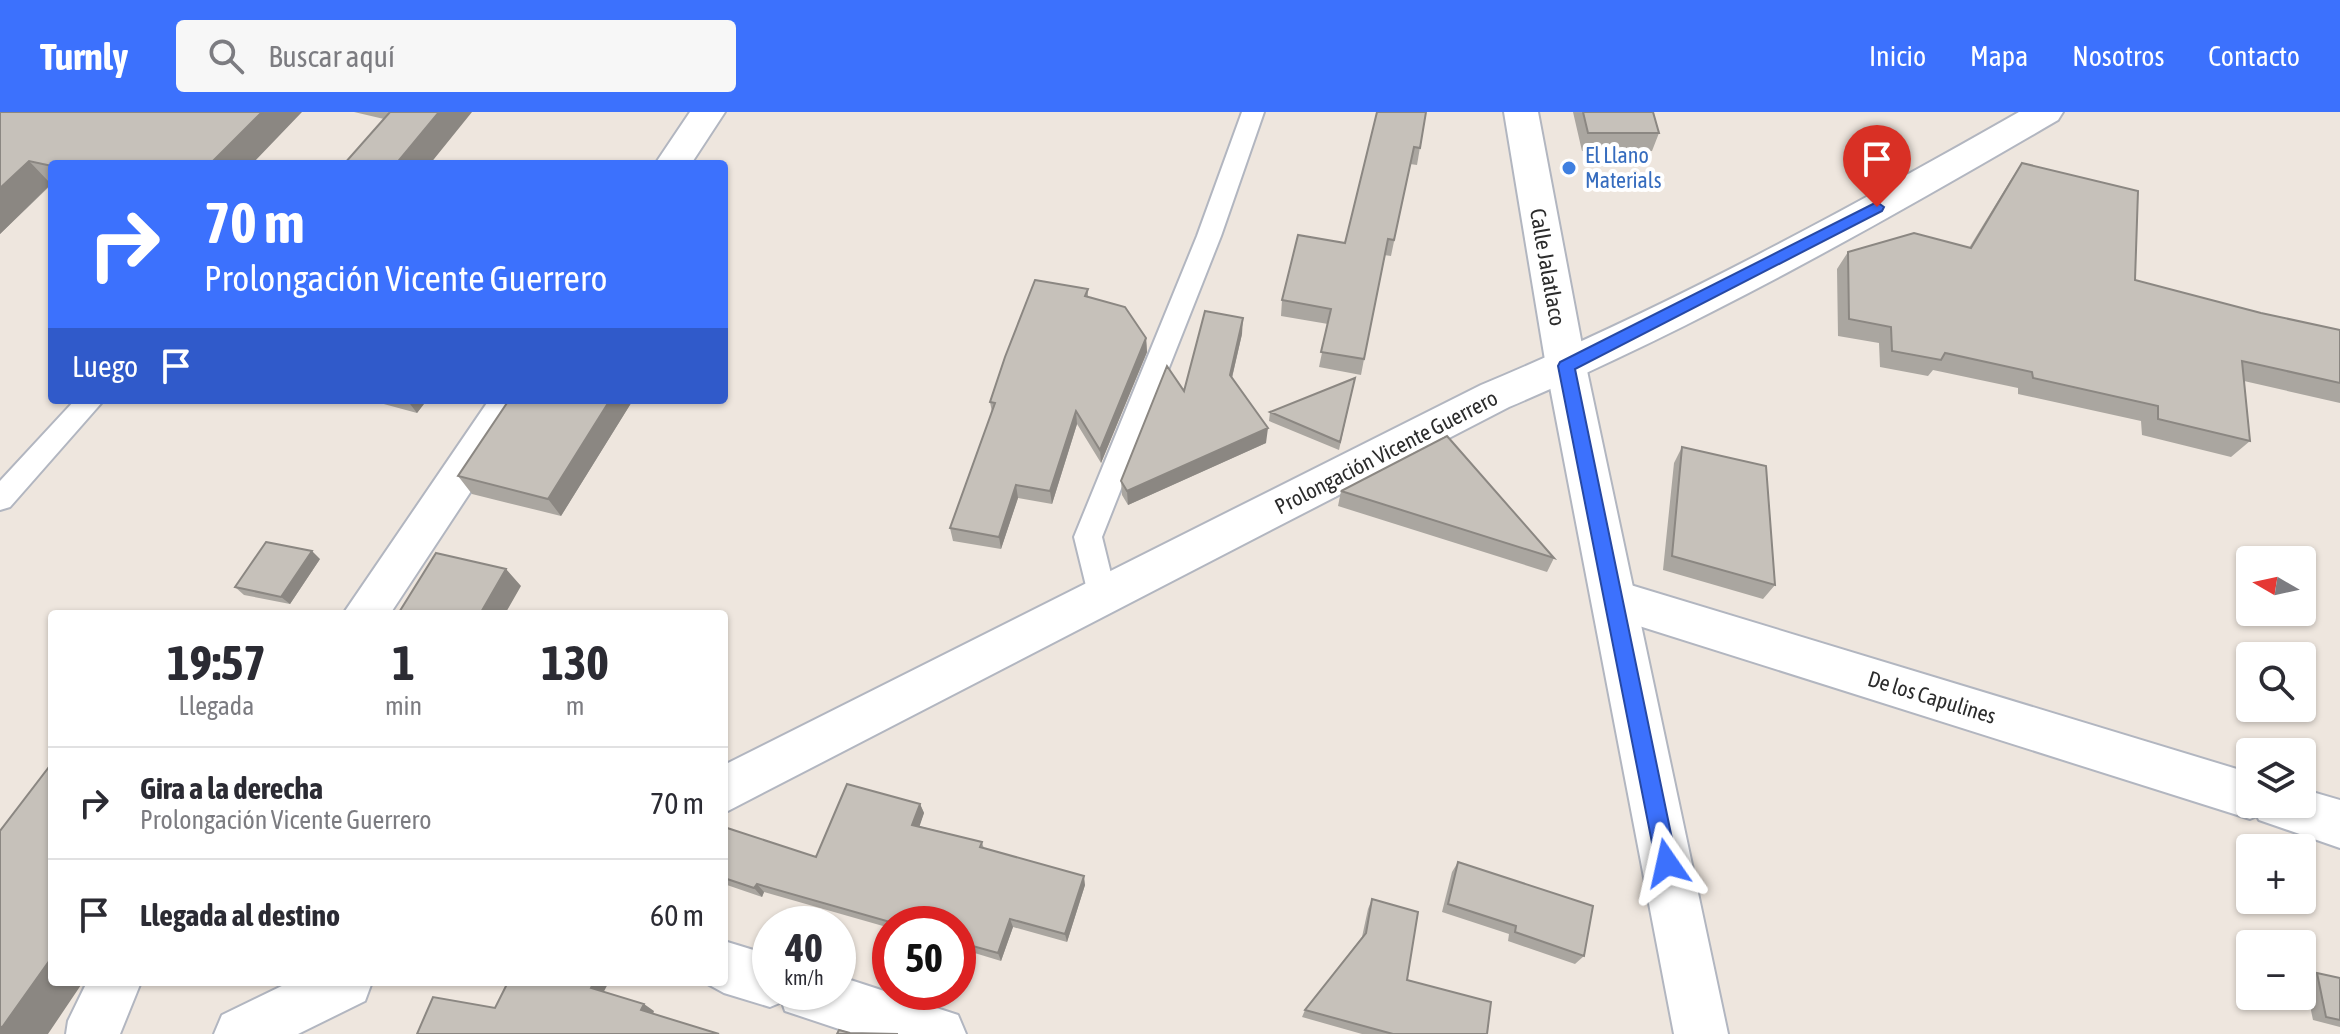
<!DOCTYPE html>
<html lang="es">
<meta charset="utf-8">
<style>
body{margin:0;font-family:"Asap Condensed",sans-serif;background:#f7f7f7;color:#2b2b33;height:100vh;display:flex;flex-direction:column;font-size:30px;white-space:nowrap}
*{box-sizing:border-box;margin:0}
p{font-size:26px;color:#7c7c81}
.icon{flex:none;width:44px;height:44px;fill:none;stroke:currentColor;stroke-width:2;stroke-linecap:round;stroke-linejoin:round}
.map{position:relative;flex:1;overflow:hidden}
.side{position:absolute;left:48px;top:498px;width:680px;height:376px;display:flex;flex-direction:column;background:#fff;border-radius:8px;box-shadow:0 2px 6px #0004}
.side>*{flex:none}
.guide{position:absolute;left:48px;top:48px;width:680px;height:244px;border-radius:8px;box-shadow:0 2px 6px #0004;background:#3c71fd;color:#fff;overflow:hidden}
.needle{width:52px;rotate:279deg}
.controls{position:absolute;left:2236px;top:434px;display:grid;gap:16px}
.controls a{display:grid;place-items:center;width:80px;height:80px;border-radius:8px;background:#fff;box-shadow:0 2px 6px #0004;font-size:40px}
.speed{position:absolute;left:752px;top:794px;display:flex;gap:16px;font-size:40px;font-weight:700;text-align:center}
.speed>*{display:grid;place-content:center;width:104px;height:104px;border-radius:50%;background:#fff;box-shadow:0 2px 6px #0004;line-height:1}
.speed small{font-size:20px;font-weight:400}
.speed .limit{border:12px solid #d22;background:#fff;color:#111}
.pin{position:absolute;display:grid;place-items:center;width:68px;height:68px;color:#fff;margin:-82px -34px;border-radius:50% 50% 50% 0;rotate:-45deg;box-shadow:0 0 8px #0007}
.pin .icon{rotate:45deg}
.me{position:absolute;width:88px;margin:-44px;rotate:349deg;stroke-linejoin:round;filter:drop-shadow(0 0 6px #0008)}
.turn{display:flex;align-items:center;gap:28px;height:168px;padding:0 24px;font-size:36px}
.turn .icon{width:104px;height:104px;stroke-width:2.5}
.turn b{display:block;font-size:56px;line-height:68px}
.then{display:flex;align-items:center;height:76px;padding:0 24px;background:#0003;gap:16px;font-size:30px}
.eta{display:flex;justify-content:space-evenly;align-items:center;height:136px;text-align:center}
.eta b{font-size:48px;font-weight:700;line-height:56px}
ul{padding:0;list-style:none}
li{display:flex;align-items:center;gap:24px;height:112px;padding:0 24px;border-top:2px solid #e1e1e2}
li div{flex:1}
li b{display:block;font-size:30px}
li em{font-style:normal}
header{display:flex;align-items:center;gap:48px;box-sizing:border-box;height:112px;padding:0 40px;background:#3c71fd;color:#fff}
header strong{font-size:38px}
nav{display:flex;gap:44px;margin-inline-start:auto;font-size:28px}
.search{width:560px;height:72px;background:#f7f7f7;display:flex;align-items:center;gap:20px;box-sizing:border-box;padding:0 28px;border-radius:8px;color:#7c7c81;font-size:30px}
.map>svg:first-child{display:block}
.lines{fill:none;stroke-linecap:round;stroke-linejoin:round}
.lane-casing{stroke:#b2b6c0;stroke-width:4}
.street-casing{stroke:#b2b6c0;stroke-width:4}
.secondary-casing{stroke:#b2b6c0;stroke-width:4}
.lane{fill:#fff;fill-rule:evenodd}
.street{fill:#fff;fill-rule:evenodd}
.secondary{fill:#fff;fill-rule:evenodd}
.wall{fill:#aaa6a0}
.shaded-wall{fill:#8b8782}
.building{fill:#c6c1ba;stroke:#8b8782;stroke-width:2}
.route{fill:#3c71fd;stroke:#2749a4;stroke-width:2}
.shop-dot{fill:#3f7fe0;stroke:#fff;stroke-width:3}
.labels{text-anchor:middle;stroke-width:8;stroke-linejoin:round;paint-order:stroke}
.shop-label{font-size:22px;fill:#366cbe;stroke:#fff;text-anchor:start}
.street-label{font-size:22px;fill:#2c2c2c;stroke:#fff}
</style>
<header>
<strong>Turnly</strong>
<div class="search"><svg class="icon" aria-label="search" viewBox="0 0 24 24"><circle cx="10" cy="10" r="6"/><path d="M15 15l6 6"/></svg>Buscar aquí</div>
<nav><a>Inicio</a><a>Mapa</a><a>Nosotros</a><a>Contacto</a></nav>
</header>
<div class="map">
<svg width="2340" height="922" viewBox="0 0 2340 922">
<rect width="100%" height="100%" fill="#eee6de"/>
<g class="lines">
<g class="lane-casing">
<path id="lane" d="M 1242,0 L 1264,0 L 1221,124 L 1102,425 L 1116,482 L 1112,491 L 1102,494 L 1092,491 L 1088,482 L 1074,425 L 1197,124 Z
M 75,288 L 104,288 L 10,395 L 0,398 L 0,369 Z"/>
</g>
<g class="street-casing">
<path id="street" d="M 690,0 L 725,0 L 691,52 L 655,52 Z
M 2019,0 L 2063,0 L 2058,8 C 1880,112 1699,214 1509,295 L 724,701 L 724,653 L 1481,273 C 1666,196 1845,99 2019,0 Z
M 489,288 L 531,288 L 390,502 L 343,502 Z
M 1614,468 L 2250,661 L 2250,692 L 2302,692 L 2302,677 L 2340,688 L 2340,736 L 2259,708 L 2257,704 L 2250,707 L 1598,501 L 1592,487 L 1598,473 Z
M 724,829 L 770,843 L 770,880 L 838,880 L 838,864 L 958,903 L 966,922 L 854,922 L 785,899 L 782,890 L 770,895 L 724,881 L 704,870 L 724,870 Z
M 87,870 L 141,870 L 120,922 L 66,922 L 68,909 Z
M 290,870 L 372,870 L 365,889 L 298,922 L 214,922 L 222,903 Z"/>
</g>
<g class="secondary-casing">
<path id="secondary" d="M 1504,0 L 1538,0 L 1586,254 L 1728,922 L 1674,922 L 1546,254 Z"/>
</g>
<use href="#lane" class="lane"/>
<use href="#street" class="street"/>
<use href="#secondary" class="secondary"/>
</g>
<path class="wall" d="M 0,0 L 52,52 L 52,72 L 0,122 Z
M 354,0 L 472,0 L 384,7 Z
M 1573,0 L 1653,0 L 1659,21 L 1652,39 L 1582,39 Z
M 1424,12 L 1417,53 L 1410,52 L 1391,144 L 1384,143 L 1361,263 L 1319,255 L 1328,212 L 1281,204 L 1282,188 L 1345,131 Z
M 2022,51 L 2135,168 L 2261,201 L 2340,218 L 2340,291 L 2244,269 L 2250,329 L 2231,345 L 2142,323 L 2141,309 L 2018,282 L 2018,276 L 1933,258 L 1928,264 L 1880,255 L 1879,231 L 1838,224 L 1837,157 L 1848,140 L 1969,136 L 2010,69 Z
M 1088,177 L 1088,185 L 1146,226 L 1147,240 L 1101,351 L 1077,312 L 1052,392 L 1018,386 L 1001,437 L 953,429 L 950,416 L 992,300 L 990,290 Z
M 1242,222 L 1232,266 L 1266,331 L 1128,393 L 1122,383 L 1121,369 L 1184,279 Z
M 1355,266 L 1339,338 L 1269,309 L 1270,300 Z
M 369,288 L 427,288 L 417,301 Z
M 509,288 L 633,288 L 561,404 L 472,382 L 458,364 Z
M 1682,335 L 1775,473 L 1763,487 L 1663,458 L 1674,351 Z
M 1341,379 L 1554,446 L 1547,460 L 1338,394 Z
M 320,447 L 290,492 L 244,483 L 235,475 Z
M 920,692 L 924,701 L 919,714 L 982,730 L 984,737 L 1085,773 L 1067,830 L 1013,815 L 1001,849 L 958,836 L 958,812 L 890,812 L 890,816 L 764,780 L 762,785 L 724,772 L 724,715 L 816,745 Z
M 1458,750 L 1584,844 L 1575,852 L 1508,829 L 1509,822 L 1442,800 L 1452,760 Z
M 1372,787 L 1407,868 L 1487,922 L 1362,922 L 1302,905 L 1305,898 L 1362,825 L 1368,797 Z
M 2317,861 L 2340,866 L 2340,915 L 2313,908 L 2304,865 Z"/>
<path class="shaded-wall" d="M 262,0 L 302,0 L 252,52 L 210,52 Z
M 439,0 L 472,0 L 430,52 L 396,52 Z
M 29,49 L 51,72 L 0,122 L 0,76 Z
M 1243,206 L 1242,222 L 1229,278 L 1230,263 Z
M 1146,226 L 1147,240 L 1101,351 L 1100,338 Z
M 407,288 L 427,288 L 417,301 Z
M 610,288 L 633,288 L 561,404 L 548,387 Z
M 1076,299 L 1077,312 L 1052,392 L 1050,379 Z
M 1268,316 L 1266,331 L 1128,393 L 1127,379 Z
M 1016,373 L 1018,386 L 1001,437 L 999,425 Z
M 312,439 L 320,447 L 290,492 L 281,485 Z
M 506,457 L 521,474 L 505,502 L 480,502 Z
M 920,692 L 924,701 L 917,722 L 912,713 Z
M 1084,764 L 1085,773 L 1067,830 L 1065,822 Z
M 757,772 L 764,780 L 762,785 L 754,776 Z
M 1010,807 L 1013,815 L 1001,849 L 998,841 Z
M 52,845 L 52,870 L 83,870 L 48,922 L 0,922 L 0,916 Z
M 594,870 L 609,870 L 602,883 L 591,876 Z
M 644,892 L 654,899 L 652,905 L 641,898 Z"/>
<path class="building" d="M 0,0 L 262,0 L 210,52 L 52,52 L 52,54 L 29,49 L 0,76 Z
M 390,0 L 439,0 L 396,52 L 344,52 Z
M 1377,0 L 1426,0 L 1420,36 L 1414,35 L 1394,128 L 1388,127 L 1364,247 L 1321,240 L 1331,197 L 1282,188 L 1298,123 L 1345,131 Z
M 1583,0 L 1653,0 L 1659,21 L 1588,21 Z
M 2022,51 L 2138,79 L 2135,168 L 2261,201 L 2340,218 L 2340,271 L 2242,249 L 2250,329 L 2158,307 L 2158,294 L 2033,266 L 2032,260 L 1945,241 L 1941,248 L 1892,239 L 1891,215 L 1849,207 L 1848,140 L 1914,121 L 1971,136 Z
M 1035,168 L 1088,177 L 1085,184 L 1125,195 L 1146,226 L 1100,338 L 1076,299 L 1050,379 L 1016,373 L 999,425 L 950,416 L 995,291 L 990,290 L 1005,245 Z
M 1205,199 L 1243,206 L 1230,263 L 1268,316 L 1127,379 L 1121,369 L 1167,254 L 1184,279 Z
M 1355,266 L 1340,330 L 1270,300 Z
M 509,288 L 610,288 L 548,387 L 458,364 Z
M 1447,324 L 1554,446 L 1341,379 Z
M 1682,335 L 1766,354 L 1775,473 L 1672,444 Z
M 266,430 L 312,439 L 281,485 L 235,475 Z
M 436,441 L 506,457 L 480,502 L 398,502 Z
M 52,651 L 52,845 L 3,914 L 0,916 L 0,719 Z
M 847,672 L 920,692 L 912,713 L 982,730 L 980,735 L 1084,764 L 1065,822 L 1010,807 L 998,841 L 958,830 L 958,812 L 897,812 L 757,772 L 754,776 L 724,766 L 724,715 L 816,745 Z
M 1458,750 L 1593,794 L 1584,844 L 1515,820 L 1516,814 L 1448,792 Z
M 1372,787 L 1418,800 L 1407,868 L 1491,890 L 1487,922 L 1393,922 L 1305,898 L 1366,821 Z
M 2317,861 L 2340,866 L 2340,908 L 2326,905 Z
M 508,870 L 594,870 L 591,876 L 644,892 L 641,898 L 719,922 L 417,922 L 433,885 L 495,896 Z
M 839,918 L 850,921 L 898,922 L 837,922 Z"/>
<path class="route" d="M 1877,90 L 1884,95 L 1882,99 L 1575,257 L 1677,751 L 1674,758 L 1667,761 L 1659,758 L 1656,751 L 1558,254 L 1560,250 Z"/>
<circle class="shop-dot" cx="1569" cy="56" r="8"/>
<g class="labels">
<g class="shop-label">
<text x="1585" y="51">El Llano<tspan x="1585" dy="25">Materials</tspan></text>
</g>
<g class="street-label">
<text transform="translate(1548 155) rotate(80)" y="8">Calle Jalatlaco</text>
<text transform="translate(1386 340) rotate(-27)" y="8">Prolongación Vicente Guerrero</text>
<text transform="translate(1932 585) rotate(17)" y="8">De los Capulines</text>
</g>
</g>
</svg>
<div class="controls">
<a><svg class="needle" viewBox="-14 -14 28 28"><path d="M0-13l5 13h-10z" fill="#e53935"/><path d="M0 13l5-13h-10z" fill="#7c7c81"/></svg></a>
<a><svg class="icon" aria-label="search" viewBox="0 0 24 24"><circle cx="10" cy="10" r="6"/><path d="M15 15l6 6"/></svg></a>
<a><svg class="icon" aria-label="layers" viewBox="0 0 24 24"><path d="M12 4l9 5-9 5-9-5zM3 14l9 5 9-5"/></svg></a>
<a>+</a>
<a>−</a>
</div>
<div class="speed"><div>40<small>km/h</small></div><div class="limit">50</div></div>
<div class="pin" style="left:1877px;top:95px;background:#d93025"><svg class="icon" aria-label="arrive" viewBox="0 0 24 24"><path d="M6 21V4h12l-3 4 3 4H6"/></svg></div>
<svg class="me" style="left:1667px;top:751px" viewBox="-20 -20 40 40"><path d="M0-17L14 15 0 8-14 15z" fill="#3c71fd" stroke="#fff" stroke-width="4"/></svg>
<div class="guide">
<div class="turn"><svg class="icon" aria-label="right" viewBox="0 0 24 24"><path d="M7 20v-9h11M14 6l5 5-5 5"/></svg><div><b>70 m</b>Prolongación Vicente Guerrero</div></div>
<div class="then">Luego<svg class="icon" aria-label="arrive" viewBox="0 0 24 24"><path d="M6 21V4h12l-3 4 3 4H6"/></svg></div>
</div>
<section class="side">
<div class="eta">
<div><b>19:57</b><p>Llegada</p></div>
<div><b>1</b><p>min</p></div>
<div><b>130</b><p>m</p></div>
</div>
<ul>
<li><svg class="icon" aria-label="right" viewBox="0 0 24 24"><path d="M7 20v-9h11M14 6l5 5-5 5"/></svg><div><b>Gira a la derecha</b><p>Prolongación Vicente Guerrero</p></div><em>70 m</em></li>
<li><svg class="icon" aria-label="arrive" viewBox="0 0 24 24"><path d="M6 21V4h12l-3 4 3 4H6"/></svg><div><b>Llegada al destino</b></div><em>60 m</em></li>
</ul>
</section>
</div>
